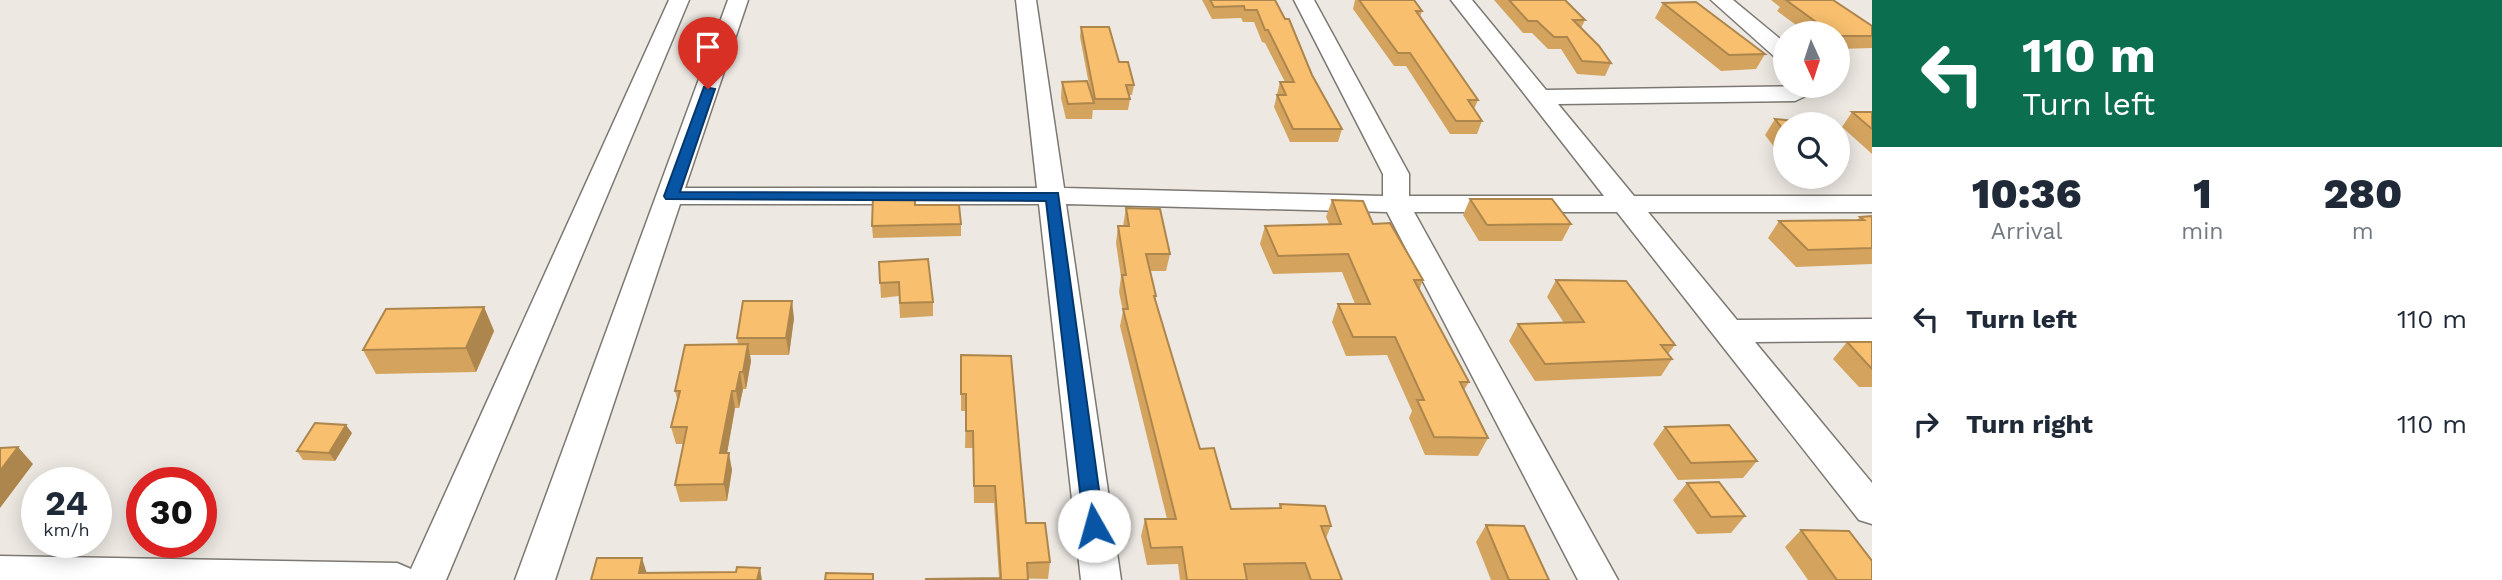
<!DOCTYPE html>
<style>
body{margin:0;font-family:"Work Sans",sans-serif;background:#f6f6f7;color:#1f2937;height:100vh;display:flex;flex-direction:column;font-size:26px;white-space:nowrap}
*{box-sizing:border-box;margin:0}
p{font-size:23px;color:#747a83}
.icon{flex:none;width:38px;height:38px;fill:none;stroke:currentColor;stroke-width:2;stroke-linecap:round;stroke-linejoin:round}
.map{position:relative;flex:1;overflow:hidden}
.panel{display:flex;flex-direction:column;background:#fff;width:630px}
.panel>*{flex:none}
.guide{background:#0b6e4f;color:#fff;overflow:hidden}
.needle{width:46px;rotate:177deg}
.tools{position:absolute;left:1773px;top:21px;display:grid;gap:14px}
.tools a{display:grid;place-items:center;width:77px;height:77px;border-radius:50%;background:#fff;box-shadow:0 4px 18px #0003;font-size:35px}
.speed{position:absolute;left:21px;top:467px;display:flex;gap:14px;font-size:35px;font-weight:700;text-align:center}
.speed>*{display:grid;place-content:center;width:91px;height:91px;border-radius:50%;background:#fff;box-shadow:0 4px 18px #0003;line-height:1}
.speed small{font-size:18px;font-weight:400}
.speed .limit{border:10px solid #d22;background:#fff;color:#111}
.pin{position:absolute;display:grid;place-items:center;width:60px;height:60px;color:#fff;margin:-72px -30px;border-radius:50% 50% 50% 0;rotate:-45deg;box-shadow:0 0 7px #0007}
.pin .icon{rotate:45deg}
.me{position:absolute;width:77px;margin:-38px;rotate:353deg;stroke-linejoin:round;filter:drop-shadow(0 0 5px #0008)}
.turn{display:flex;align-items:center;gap:24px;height:147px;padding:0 35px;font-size:32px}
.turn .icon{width:91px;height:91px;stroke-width:2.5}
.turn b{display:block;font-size:49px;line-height:60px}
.eta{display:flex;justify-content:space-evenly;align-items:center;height:119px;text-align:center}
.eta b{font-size:42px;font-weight:800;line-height:49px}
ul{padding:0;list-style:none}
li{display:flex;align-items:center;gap:21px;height:105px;padding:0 35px}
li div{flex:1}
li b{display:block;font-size:26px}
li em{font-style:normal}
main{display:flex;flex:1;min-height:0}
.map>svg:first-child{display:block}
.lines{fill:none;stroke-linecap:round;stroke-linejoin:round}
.street-casing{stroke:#7c7872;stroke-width:3}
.street{fill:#fff;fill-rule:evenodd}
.wall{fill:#d4a45f}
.shaded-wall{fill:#ad864d}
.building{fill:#f7bf6e;stroke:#ad864d;stroke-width:2}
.route{fill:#0755a4;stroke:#05376b;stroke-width:2}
</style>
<main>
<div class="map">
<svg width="1872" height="580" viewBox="0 0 1872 580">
<rect width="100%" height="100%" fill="#ede8e2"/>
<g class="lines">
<g class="street-casing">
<path id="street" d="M 669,0 L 689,0 L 446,580 L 0,580 L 0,556 L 397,563 L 411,569 Z
M 728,0 L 748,0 L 685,188 L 1037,188 L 1016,0 L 1036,0 L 1064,188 L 1383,196 L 1383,174 L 1294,0 L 1314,0 L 1409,174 L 1409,196 L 1604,196 L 1451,0 L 1472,0 L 1546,90 L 1819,86 L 1816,91 L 1795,101 L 1558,104 L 1634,196 L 1872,196 L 1872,212 L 1648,212 L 1737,320 L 1872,319 L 1872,341 L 1755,342 L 1872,483 L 1872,524 L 1859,520 L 1617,212 L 1414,212 L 1618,580 L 1578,580 L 1387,212 L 1066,204 L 1121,580 L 1081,580 L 1039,204 L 680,204 L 555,580 L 515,580 Z
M 1711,0 L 1733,0 L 1785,43 L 1785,61 L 1777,59 Z"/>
</g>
<use href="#street" class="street"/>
</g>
<path class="wall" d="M 1202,0 L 1275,0 L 1312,75 L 1342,129 L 1338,142 L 1290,142 L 1274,107 L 1280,82 L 1285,82 L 1265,43 L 1262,42 L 1254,22 L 1243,22 L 1241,18 L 1212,19 Z
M 1355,0 L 1414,0 L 1422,11 L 1420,17 L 1478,100 L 1474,109 L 1482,121 L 1477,134 L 1450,134 L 1406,66 L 1394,66 L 1353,9 Z
M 1494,0 L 1565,0 L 1585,20 L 1581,28 L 1611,63 L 1605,76 L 1577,74 L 1561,49 L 1548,49 L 1532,33 L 1523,33 Z
M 1771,0 L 1833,0 L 1872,26 L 1872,48 L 1838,49 L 1838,33 L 1807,33 L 1777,11 L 1780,7 Z
M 1663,3 L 1765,54 L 1756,69 L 1721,71 L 1655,18 Z
M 1081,27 L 1119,62 L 1134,85 L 1132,95 L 1129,95 L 1130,99 L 1128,110 L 1093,110 L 1093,108 L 1092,119 L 1066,119 L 1061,98 L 1062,82 L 1090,90 L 1080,37 Z
M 1852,112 L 1872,112 L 1872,154 L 1842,127 Z
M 1775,119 L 1785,124 L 1785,157 L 1781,156 L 1765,135 Z
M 1470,199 L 1571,224 L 1562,241 L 1479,241 L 1463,215 Z
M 1332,200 L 1373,224 L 1423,280 L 1419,290 L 1469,382 L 1464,390 L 1488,438 L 1478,456 L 1425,455 L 1409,418 L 1412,411 L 1387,355 L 1346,356 L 1332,322 L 1338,304 L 1355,304 L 1342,272 L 1273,274 L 1260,244 L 1265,226 L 1329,224 L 1326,217 Z
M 915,205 L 961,224 L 961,236 L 873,238 L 872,226 Z
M 1126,208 L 1170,254 L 1166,271 L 1150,271 L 1156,296 L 1155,302 L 1200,449 L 1231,509 L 1279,508 L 1280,504 L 1331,526 L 1326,538 L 1342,580 L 1180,580 L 1178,564 L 1147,565 L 1141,536 L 1145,519 L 1167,519 L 1120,326 L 1123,311 L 1119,292 L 1121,277 L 1116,243 L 1118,226 L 1123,226 Z
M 1872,216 L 1872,264 L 1796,267 L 1768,238 L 1779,221 L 1857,220 L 1860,217 Z
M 879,262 L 933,302 L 933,316 L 900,318 L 899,296 L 881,298 Z
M 1556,280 L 1675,345 L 1668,354 L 1672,359 L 1661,376 L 1535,381 L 1509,341 L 1518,324 L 1564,323 L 1547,297 Z
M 484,307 L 494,331 L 476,372 L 376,374 L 363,350 Z
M 794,318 L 789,355 L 750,355 L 751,361 L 746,389 L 743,389 L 739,408 L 735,408 L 727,453 L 732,470 L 727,501 L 680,502 L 675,485 L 684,444 L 676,444 L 671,427 L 678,402 L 675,391 L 738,344 L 737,338 Z
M 1847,342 L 1872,342 L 1872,387 L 1859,387 L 1833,359 Z
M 961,355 L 1026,523 L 1050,562 L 1048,579 L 999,578 L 994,503 L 974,503 L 973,448 L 965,448 L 966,411 L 961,411 Z
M 1665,427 L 1757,461 L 1743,478 L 1678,480 L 1653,444 Z
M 352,433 L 335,461 L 303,460 L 297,451 Z
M 1687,483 L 1745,516 L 1731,533 L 1697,534 L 1673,500 Z
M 1486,525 L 1549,580 L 1491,580 L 1476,542 Z
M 1801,530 L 1872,580 L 1808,580 L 1785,547 Z"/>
<path class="shaded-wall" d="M 792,301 L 794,318 L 789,355 L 786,338 Z
M 484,307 L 494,331 L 476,372 L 466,348 Z
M 748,344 L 751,361 L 746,389 L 743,372 Z
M 740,372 L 743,389 L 739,408 L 736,391 Z
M 732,391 L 735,408 L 724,470 L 720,453 Z
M 346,425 L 352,433 L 335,461 L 329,453 Z
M 18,447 L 33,464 L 0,508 L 0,471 Z
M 729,453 L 732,470 L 727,501 L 724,484 Z
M 642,558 L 649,580 L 639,573 Z
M 760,568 L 762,580 L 757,580 Z"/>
<path class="building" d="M 1210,0 L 1275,0 L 1285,19 L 1289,19 L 1312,75 L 1342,129 L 1293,129 L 1277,95 L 1286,95 L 1280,82 L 1294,82 L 1268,30 L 1265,30 L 1257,10 L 1245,10 L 1244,6 L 1214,7 Z
M 1359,0 L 1414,0 L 1422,11 L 1416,11 L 1478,100 L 1468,100 L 1482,121 L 1456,121 L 1410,53 L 1398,53 Z
M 1509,0 L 1565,0 L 1585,20 L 1573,20 L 1599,46 L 1611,63 L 1582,61 L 1567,37 L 1554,37 L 1537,21 L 1528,21 Z
M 1786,0 L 1833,0 L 1872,26 L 1872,36 L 1838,36 L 1838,33 L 1831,33 Z
M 1696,2 L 1765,54 L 1729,55 L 1663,3 Z
M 1081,27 L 1109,27 L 1119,62 L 1128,62 L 1134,85 L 1126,85 L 1130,99 L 1095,99 Z
M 1087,81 L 1094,103 L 1068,104 L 1062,82 Z
M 1852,112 L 1872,112 L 1872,129 Z
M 1775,119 L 1804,122 L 1806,124 L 1785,124 L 1785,132 Z
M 873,195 L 915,195 L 915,205 L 959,205 L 961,224 L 872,226 Z
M 1470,199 L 1552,199 L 1571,224 L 1487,225 Z
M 1332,200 L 1363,201 L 1373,224 L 1390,223 L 1423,280 L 1414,280 L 1469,382 L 1460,382 L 1488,438 L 1434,437 L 1417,400 L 1424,400 L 1395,337 L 1353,337 L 1338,304 L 1370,304 L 1348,254 L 1278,256 L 1265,226 L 1341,224 Z
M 1126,208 L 1160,209 L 1170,254 L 1146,254 L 1156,296 L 1154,296 L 1200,449 L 1214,448 L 1231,509 L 1281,508 L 1280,504 L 1325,506 L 1331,526 L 1321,526 L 1342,580 L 1311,580 L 1305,563 L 1244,564 L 1247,580 L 1187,580 L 1182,547 L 1151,548 L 1145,519 L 1176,519 L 1123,309 L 1128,309 L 1122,275 L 1126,275 L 1118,226 L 1129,226 Z
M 1872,216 L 1872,248 L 1808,250 L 1779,221 L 1864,220 L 1860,217 Z
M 928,259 L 933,302 L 900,303 L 899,282 L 880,283 L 879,262 Z
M 1556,280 L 1626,281 L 1675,345 L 1661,345 L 1672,359 L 1545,364 L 1518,324 L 1584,322 Z
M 743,301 L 792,301 L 786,338 L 737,338 Z
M 484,307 L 466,348 L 363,350 L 386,309 Z
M 1847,342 L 1872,342 L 1872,369 Z
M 748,344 L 743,372 L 740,372 L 736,391 L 732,391 L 720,453 L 729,453 L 724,484 L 675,485 L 687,427 L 671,427 L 680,391 L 675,391 L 685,345 Z
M 961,355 L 1011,356 L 1026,523 L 1045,523 L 1050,562 L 1027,563 L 1028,580 L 926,580 L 926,579 L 1001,578 L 995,486 L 974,486 L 973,431 L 966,431 L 966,394 L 961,394 Z
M 315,423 L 346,425 L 329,453 L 297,451 Z
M 1729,425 L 1757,461 L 1691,463 L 1665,427 Z
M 18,447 L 0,471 L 0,448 Z
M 1719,482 L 1745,516 L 1711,517 L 1687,483 Z
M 1486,525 L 1524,526 L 1549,580 L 1509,580 Z
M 1801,530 L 1849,531 L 1872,561 L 1872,580 L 1837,580 Z
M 597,558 L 642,558 L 639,573 L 736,572 L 737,567 L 760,568 L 757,580 L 591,580 Z
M 826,573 L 873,574 L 873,580 L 825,580 Z"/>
<path class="route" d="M 704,87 L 715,89 L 680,192 L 1058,193 L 1104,526 L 1102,532 L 1094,534 L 1087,532 L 1084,526 L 1046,201 L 666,199 L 664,196 Z"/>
</svg>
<div class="tools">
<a><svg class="needle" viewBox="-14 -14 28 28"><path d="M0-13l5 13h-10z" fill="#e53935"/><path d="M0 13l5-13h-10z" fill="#747a83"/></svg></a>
<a><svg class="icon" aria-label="search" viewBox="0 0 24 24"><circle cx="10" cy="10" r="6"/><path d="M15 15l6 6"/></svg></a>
</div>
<div class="speed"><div>24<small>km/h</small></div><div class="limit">30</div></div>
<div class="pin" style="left:708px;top:89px;background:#d93025"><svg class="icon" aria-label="arrive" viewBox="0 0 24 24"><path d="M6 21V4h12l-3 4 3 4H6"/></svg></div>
<svg class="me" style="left:1094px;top:526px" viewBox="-20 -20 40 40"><circle r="19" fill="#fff"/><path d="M0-13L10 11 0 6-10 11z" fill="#0755a4"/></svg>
</div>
<section class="panel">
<div class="guide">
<div class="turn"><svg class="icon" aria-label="left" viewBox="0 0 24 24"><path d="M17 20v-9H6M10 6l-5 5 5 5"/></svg><div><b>110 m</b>Turn left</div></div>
</div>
<div class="eta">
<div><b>10:36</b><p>Arrival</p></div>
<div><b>1</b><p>min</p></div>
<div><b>280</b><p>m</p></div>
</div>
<ul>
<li><svg class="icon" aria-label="left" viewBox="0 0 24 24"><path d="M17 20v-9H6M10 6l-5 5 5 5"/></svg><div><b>Turn left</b></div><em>110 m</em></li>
<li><svg class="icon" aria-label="right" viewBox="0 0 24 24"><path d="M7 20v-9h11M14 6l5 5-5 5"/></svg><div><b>Turn right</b></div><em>110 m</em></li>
</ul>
</section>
</main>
